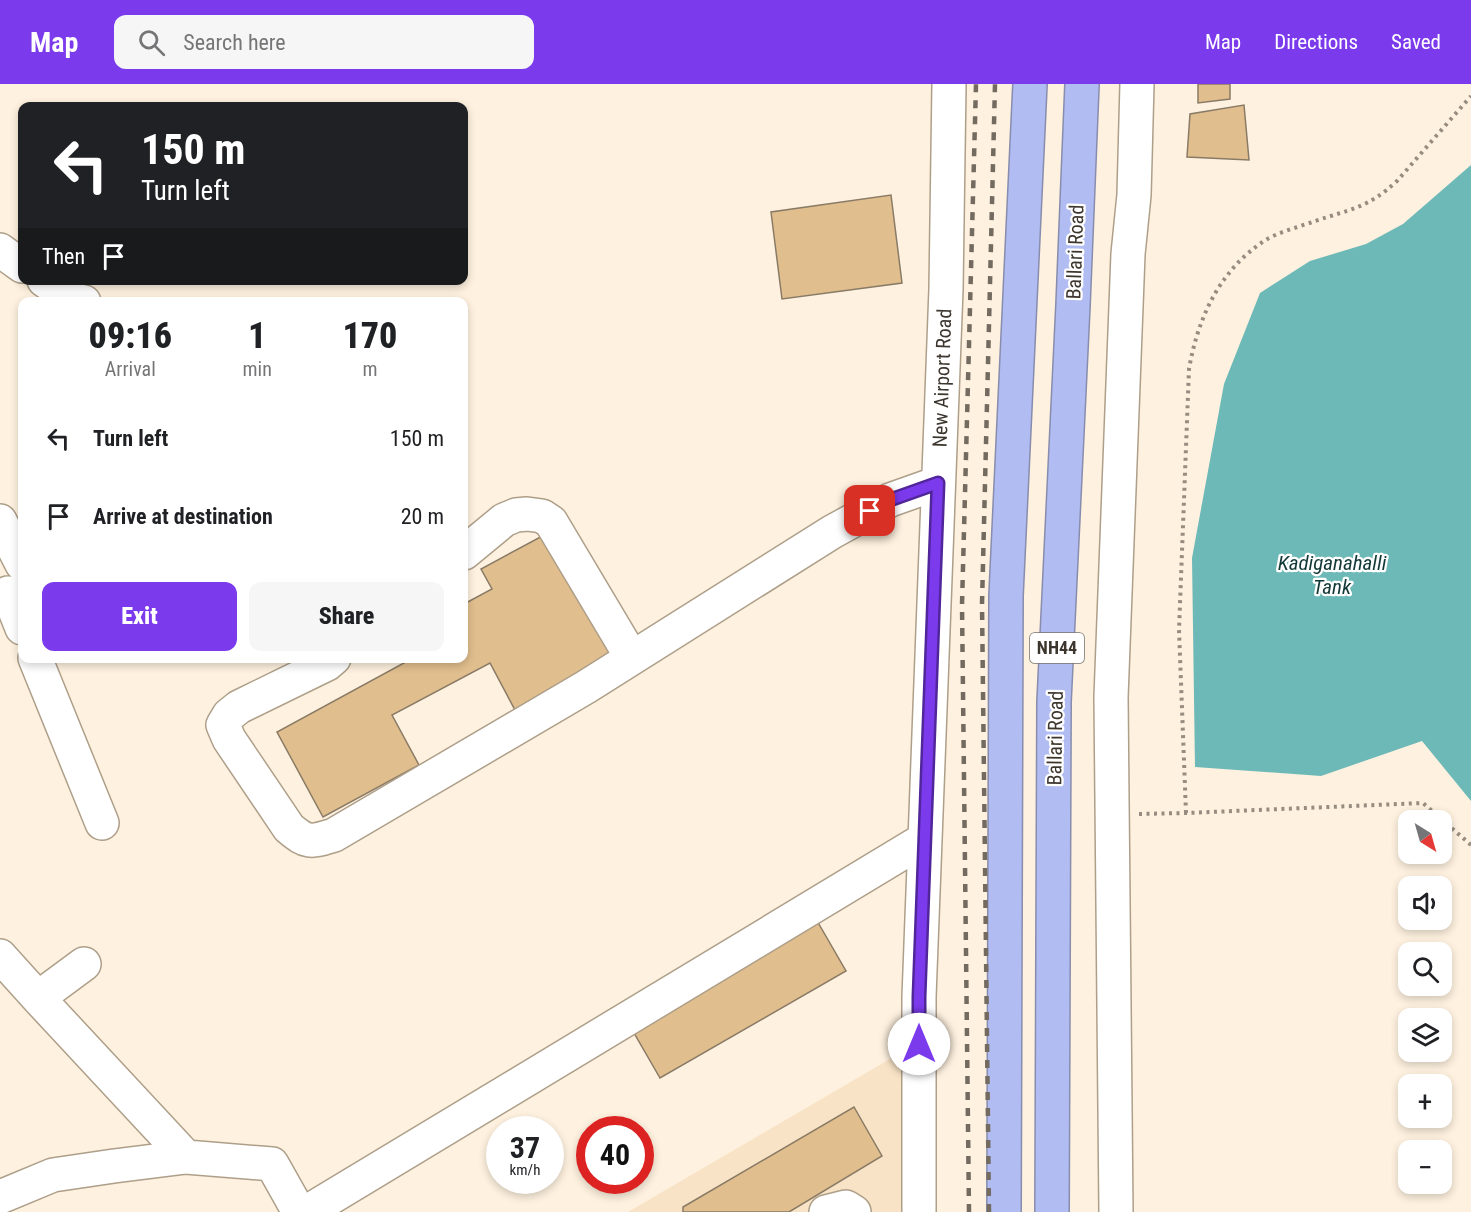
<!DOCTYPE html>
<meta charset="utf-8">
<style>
body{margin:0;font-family:"Roboto Condensed",sans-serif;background:#f6f6f6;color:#202124;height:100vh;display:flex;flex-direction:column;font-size:22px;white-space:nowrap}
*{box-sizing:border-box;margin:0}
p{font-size:20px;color:#757577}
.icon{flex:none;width:33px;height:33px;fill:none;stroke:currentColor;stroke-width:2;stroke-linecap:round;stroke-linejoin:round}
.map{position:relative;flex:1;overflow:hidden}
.details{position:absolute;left:18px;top:213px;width:450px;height:366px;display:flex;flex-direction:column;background:#fff;border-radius:12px;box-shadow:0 3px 9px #0003}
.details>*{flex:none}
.top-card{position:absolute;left:18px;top:18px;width:450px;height:183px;border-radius:12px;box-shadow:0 3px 9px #0003;background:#202124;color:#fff;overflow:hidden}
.needle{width:39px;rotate:143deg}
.fabs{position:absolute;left:1398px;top:726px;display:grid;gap:12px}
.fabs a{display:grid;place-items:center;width:54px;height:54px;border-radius:12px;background:#fff;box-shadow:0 3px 9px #0003;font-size:30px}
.speed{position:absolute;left:486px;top:1032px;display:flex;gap:12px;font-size:30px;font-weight:700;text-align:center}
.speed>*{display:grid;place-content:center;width:78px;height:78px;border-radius:50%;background:#fff;box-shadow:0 3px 9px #0003;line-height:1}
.speed small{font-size:15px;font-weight:400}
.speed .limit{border:9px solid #d22;background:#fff;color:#111}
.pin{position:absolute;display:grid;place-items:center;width:51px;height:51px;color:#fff;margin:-26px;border-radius:12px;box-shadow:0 3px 9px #0006}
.me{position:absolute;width:66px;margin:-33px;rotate:0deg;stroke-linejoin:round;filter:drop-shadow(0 0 4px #0008)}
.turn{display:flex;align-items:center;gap:21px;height:126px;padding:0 24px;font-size:27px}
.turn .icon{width:78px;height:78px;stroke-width:2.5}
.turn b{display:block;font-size:42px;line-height:51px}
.then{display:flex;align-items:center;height:57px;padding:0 24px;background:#0003;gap:12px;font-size:22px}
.eta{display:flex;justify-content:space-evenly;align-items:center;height:102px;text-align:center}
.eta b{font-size:36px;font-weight:800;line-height:42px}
.action{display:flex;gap:12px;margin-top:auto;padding:12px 24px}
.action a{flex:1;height:69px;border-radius:12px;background:#7c3aed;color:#fff;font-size:24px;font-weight:800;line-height:69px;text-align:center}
.action a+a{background:#f6f6f6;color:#202124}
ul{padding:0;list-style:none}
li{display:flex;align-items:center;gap:18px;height:78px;padding:0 24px}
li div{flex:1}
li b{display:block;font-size:22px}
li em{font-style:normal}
header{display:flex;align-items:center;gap:36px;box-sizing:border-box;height:84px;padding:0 30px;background:#7c3aed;color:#fff}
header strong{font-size:28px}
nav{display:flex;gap:33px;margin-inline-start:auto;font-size:21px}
.search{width:420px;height:54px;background:#f6f6f6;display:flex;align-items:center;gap:15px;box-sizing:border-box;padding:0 21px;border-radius:12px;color:#757577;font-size:22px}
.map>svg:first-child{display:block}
.built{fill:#f8e3c6}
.water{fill:#6db9b8}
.building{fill:#e1be8d;stroke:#897b66;stroke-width:1.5}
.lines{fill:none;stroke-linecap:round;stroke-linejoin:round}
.minor-casing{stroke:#ae9f89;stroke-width:36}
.highway-casing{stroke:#888dad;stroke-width:36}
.path{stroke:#968d80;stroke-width:4;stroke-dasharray:3 4.5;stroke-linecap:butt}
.minor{stroke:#fff;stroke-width:33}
.highway{stroke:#b1bcf2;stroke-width:33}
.rail{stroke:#746b60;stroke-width:4.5;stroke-dasharray:8 8;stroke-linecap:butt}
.route-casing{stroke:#51269a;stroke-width:15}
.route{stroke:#7c3aed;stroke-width:10}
.labels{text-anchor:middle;stroke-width:4.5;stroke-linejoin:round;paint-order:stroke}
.shield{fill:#fff;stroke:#77726d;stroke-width:1.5}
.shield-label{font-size:18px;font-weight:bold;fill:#3d362e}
.street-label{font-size:20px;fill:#3d362e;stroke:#fff}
.water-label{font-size:21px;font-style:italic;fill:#133838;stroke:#fff}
</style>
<header>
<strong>Map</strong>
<div class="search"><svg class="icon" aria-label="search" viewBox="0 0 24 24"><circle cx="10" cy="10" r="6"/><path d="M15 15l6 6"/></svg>Search here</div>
<nav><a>Map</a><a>Directions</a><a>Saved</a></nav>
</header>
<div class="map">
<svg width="1471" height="1128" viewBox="0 0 1471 1128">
<rect width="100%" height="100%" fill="#fef1df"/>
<path class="built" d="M 907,965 L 905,1128 L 628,1128 Z"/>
<path class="water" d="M 1471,81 L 1471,717 L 1422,657 L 1321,692 L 1195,683 L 1192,474 L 1224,300 L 1260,209 L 1310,177 L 1366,160 L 1403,140 Z"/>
<path class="building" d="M 1198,0 L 1230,0 L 1230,15 L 1198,19 Z
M 1244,21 L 1249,76 L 1187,73 L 1190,30 Z
M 891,111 L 902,199 L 782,215 L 771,128 Z
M 546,450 L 614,575 L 516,628 L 490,579 L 392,631 L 419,681 L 323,733 L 277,648 L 413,574 L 464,574 L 464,520 L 492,505 L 481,485 Z
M 816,835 L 846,887 L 660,994 L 630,942 Z
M 854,1023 L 882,1072 L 789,1128 L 683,1128 L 683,1123 Z"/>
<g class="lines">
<g class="minor-casing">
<path id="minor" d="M 0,166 L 22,182
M 44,196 L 72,215 L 84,218
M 0,437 L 22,480
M 464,469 L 504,436 L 516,431 L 527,430 L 542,432 L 551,438 L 632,574
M 8,509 L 22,544
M 35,574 L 102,739
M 334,574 L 327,580 L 239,623 L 229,631 L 223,641 L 229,655 L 289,744 C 308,760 311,758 334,751 L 586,603 L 832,448 L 890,416 L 938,399
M 0,872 L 38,914 L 84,880
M 38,914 L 186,1073
M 0,1113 L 53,1091 L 114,1082 L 186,1073 L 272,1080 L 299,1128
M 307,1128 L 925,755
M 826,1128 L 846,1123 L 854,1128
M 919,1128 L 919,913 L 946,205 L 949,0
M 1116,1128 L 1111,613 L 1128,170 L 1134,111 L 1137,0"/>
</g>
<g class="highway-casing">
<path id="highway" d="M 1004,1128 L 1006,512 L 1030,0
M 1052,1128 L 1054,618 L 1073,221 L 1082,0"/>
</g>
<path class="path" d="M 1186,729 L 1179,546 L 1189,285 C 1198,234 1219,187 1264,157 C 1278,148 1299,143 1315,137 C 1351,125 1368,124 1397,97 L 1471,12
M 1139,730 L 1186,729 L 1423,719 L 1471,761"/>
<use href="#minor" class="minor"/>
<use href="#highway" class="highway"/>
<path class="rail" d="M 969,1128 L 962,521 L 976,0
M 989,1128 L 982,520 L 995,0"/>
</g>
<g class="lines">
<g class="route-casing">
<path id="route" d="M 870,427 L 890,416 L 938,399 L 919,913 L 919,960"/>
</g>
<use href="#route" class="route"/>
</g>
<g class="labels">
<rect class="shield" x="1030" y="549" width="54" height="30" rx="4.5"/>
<g class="shield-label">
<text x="1057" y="570">NH44</text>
</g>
<g class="street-label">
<text transform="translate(1075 168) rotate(-88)" y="7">Ballari Road</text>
<text transform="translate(942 294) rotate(-88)" y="7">New Airport Road</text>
<text transform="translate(1055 654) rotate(-89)" y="7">Ballari Road</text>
</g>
<g class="water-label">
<text x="1332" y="486">Kadiganahalli<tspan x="1332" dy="24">Tank</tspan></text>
</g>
</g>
</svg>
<div class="fabs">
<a><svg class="needle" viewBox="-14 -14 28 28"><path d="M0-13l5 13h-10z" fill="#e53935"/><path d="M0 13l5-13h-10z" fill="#757577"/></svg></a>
<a><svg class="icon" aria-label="sound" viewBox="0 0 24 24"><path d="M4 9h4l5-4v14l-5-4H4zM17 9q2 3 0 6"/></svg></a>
<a><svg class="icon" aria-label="search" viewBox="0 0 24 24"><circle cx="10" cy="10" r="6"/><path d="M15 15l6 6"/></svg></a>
<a><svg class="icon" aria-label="layers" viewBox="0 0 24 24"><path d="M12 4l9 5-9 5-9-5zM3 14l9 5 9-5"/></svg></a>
<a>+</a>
<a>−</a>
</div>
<div class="speed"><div>37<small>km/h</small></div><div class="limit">40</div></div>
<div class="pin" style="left:870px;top:427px;background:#d93025"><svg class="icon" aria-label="arrive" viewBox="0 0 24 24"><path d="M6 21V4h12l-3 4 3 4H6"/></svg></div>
<svg class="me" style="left:919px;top:960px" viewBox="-20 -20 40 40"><circle r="19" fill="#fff"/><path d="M0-13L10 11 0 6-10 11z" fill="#7c3aed"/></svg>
<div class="top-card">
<div class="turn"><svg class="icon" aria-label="left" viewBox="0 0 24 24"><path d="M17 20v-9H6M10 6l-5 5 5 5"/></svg><div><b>150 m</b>Turn left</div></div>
<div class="then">Then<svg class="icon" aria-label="arrive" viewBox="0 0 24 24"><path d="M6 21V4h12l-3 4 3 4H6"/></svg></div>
</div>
<section class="details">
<div class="eta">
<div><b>09:16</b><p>Arrival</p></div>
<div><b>1</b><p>min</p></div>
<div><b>170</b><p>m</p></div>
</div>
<ul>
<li><svg class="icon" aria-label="left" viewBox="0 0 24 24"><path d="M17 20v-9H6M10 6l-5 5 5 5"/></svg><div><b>Turn left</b></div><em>150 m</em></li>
<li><svg class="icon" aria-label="arrive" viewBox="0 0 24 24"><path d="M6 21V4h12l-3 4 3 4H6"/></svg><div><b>Arrive at destination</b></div><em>20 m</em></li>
</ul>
<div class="action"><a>Exit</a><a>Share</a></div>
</section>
</div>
